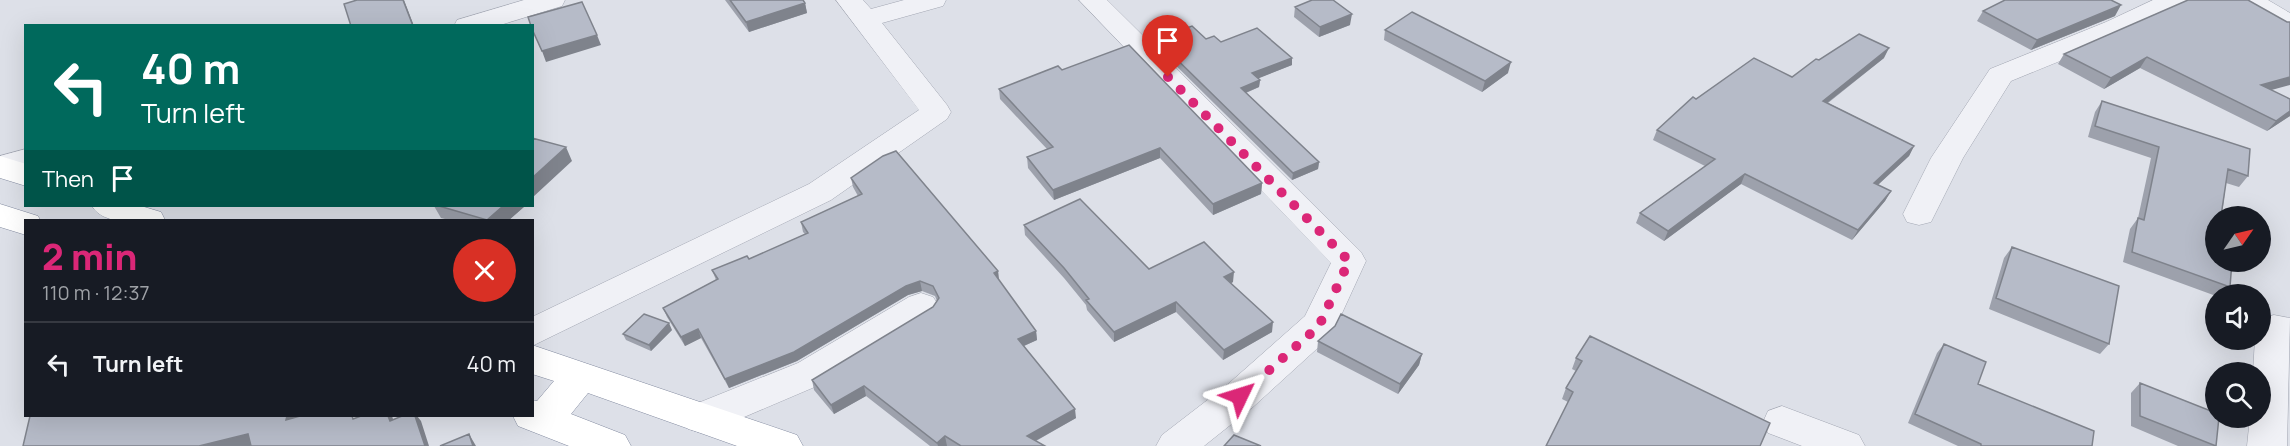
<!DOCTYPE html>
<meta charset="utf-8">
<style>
body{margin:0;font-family:Manrope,sans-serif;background:#20242c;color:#f1f3f6;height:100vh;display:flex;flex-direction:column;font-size:22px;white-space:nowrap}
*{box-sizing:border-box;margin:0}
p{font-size:20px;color:#9ea1a6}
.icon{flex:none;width:33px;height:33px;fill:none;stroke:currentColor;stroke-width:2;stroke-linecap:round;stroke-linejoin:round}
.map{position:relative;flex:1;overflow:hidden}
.details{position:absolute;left:24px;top:219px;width:510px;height:198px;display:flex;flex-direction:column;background:#171b24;border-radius:0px;box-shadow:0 6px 24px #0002}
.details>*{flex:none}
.guide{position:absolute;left:24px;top:24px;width:510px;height:183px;border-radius:0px;box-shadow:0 6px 24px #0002;background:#00695c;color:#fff;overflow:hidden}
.needle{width:39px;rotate:56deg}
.buttons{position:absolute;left:2205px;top:206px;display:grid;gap:12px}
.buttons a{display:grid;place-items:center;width:66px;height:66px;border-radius:50%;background:#171b24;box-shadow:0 6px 24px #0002;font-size:30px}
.pin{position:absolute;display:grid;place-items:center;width:51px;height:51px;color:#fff;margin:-62px -26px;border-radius:50% 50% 50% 0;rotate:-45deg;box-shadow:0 0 6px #0007}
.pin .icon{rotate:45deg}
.me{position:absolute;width:66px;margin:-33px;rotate:49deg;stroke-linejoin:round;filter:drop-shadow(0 0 4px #0008)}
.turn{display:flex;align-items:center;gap:21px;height:126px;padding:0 18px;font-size:27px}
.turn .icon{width:78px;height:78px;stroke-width:2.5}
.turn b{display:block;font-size:42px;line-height:51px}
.then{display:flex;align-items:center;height:57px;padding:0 18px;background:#0003;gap:12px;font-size:22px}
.round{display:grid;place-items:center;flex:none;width:63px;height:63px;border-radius:32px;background:#20242c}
.overview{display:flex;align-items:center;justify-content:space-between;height:102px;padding:0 18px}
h1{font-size:36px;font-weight:800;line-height:45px;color:#db2777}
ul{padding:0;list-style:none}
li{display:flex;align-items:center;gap:18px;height:84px;padding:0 18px;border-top:2px solid #363941}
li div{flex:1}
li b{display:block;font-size:22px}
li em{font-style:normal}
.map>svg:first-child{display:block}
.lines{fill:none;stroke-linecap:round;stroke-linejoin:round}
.minor-casing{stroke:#a2a6b2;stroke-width:1}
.highway-casing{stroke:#838ba0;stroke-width:1}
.minor{fill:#f0f1f6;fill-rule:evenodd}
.highway{fill:#fff;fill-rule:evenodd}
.wall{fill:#9da1ac}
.shaded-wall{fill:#7f838c}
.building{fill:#b6bbc8;stroke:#7f838c;stroke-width:1.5}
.route{stroke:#db2777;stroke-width:10;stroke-dasharray:0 18}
</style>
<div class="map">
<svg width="2290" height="446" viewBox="0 0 2290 446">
<rect width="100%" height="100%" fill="#dde0e8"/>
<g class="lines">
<g class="minor-casing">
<path id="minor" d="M 524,0 L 565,0 L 562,6 L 497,26 L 454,26 L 457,20 Z
M 836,0 L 863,0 L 871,9 L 904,0 L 946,0 L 943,6 L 882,23 L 947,105 L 951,112 L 947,119 L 831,200 L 532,346 L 532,317 L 809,184 L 919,110 Z
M 1079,0 L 1107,0 L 1361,252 L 1366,261 L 1332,335 L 1253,407 L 1204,446 L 1156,446 L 1162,435 L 1227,385 L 1305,316 L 1331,263 Z
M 2153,0 L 2188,0 L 2185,6 L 2126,34 L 2011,81 L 1963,158 L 1931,222 L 1919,225 L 1907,222 L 1903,214 L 1931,158 L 1990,69 L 2106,22 Z
M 2235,0 L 2268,0 L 2290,13 L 2290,32 L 2280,30 L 2238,6 Z
M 26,149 L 26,169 L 0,176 L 0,156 Z
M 921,293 L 933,297 L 939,306 L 933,315 L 824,383 L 716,429 L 702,433 L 688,429 L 683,418 L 688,407 L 798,363 L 909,297 Z
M 2274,315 L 2290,318 L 2287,446 L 2247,446 L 2250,417 L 2260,417 L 2260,372 L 2253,372 L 2255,339 L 2260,339 L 2261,319 Z
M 1782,406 L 1859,435 L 1865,446 L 1802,446 L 1768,433 L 1763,422 L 1768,411 Z"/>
</g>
<g class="highway-casing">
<path id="highway" d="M 0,156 L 26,164 L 26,186 L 0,178 Z
M 0,204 L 38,216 L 40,220 L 26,220 L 26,235 L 0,227 Z
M 92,206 L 141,206 L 161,212 L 165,220 C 144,222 104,227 92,206 Z
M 532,345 L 797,435 L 803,446 L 737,446 L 588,393 L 571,414 L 625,435 L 631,446 L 569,446 L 518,426 L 513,416 L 532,416 L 532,400 L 537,401 L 554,381 L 532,374 Z"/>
</g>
<use href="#minor" class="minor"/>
<use href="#highway" class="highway"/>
</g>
<path class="wall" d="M 725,0 L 803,0 L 805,3 L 807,13 L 749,32 Z
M 2188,0 L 2271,90 L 2290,99 L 2290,116 L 2267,131 L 2140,68 L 2104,89 L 2058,64 L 2064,54 Z
M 1295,7 L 1350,25 L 1319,37 L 1294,17 Z
M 1983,11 L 2115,16 L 2031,50 L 1977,21 Z
M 1385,30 L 1508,73 L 1482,92 L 1384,40 Z
M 1156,39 L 1206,39 L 1221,42 L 1292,65 L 1258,78 L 1260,80 L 1259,87 L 1246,93 L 1319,162 L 1318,169 L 1292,180 L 1156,46 Z
M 1884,58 L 1828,103 L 1914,146 L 1909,156 L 1878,185 L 1891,191 L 1885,201 L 1852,240 L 1741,184 L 1664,241 L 1636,223 L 1640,213 L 1705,166 L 1653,140 L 1657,130 L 1792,77 L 1819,60 Z
M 1062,70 L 1262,183 L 1261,194 L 1213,215 L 1160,158 L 1054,200 L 1028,168 L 1027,157 L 1047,149 L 1000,99 L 999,89 Z
M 2102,101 L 2248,176 L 2239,187 L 2226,183 L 2216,261 L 2230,287 L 2223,294 L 2216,294 L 2216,296 L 2123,262 L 2130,229 L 2138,218 L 2151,158 L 2088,137 L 2095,112 Z
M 851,178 L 998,271 L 999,281 L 1036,331 L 1037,340 L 1024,346 L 1076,418 L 1036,441 L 1045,446 L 930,446 L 866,396 L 834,414 L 814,390 L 812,380 L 933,307 L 937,301 L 935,296 L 922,291 L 908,295 L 797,361 L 729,388 L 701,338 L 685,346 L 667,317 L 663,308 L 716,280 L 712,270 L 749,259 L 805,234 L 803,232 L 801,222 L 858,196 L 853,187 Z
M 434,206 L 525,206 L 509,220 L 449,220 L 441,218 Z
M 1024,225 L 1149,269 L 1233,282 L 1231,283 L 1272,332 L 1223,360 L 1176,312 L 1114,342 L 1087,310 L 1086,305 L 1064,278 L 1025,235 Z
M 2012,247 L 2109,344 L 2100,354 L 1989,309 L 2004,258 Z
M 1335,326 L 1422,354 L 1419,365 L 1398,394 L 1317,352 L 1318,341 Z
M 672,330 L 651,351 L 626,340 L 623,334 Z
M 1944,344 L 1978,384 L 2092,446 L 1958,446 L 1908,423 L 1937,353 Z
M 1576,358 L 1770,423 L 1568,402 L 1562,399 L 1566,388 L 1576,371 L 1572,369 Z
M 2140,383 L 2216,446 L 2178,446 L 2131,426 L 2131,393 Z"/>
<path class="shaded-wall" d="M 403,0 L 404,0 L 414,26 L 413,26 Z
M 805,3 L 807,13 L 749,32 L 746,22 Z
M 2121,5 L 2115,16 L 2031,50 L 2037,40 Z
M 1352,14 L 1350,25 L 1319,37 L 1320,27 Z
M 597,35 L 601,45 L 546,62 L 542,51 Z
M 1889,48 L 1884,58 L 1818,110 L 1823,101 Z
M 2147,57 L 2140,68 L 2104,89 L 2111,78 Z
M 1292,58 L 1292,65 L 1252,81 L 1252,73 Z
M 1511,62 L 1508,73 L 1482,92 L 1485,81 Z
M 2290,77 L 2290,85 L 2253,95 L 2261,85 Z
M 1260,80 L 1259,87 L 1240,95 L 1241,88 Z
M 2290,111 L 2290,116 L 2267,131 L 2276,121 Z
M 1914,146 L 1909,156 L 1869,193 L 1874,183 Z
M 566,147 L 572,161 L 532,198 L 532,178 Z
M 1160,148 L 1160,158 L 1054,200 L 1053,190 Z
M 1319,162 L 1318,169 L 1292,180 L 1293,173 Z
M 1745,174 L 1741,184 L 1664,241 L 1668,231 Z
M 1262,183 L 1261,194 L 1213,215 L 1213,204 Z
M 1891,191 L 1885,201 L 1852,240 L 1858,230 Z
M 503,206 L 525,206 L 509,220 L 487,220 Z
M 998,271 L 999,281 L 994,273 Z
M 1234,272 L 1233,282 L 1224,287 L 1224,277 Z
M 920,281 L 922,291 L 908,295 L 797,361 L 729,388 L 725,379 L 906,286 Z
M 1176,302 L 1176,312 L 1114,342 L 1114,332 Z
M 1273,322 L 1272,332 L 1223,360 L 1224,350 Z
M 669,323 L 672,330 L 651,351 L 649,345 Z
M 698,329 L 701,338 L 685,346 L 681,337 Z
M 1036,331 L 1037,340 L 1019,348 L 1018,339 Z
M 1422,354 L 1419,365 L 1398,394 L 1400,384 Z
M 864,386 L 866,396 L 834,414 L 831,405 Z
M 1075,409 L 1076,418 L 1028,445 L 1027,436 Z
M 287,416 L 297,416 L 295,431 L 286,420 Z
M 388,416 L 392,416 L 397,431 L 390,421 Z
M 415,416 L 417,416 L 421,421 L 429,446 L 425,446 Z
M 248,434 L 251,446 L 199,446 Z
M 469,434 L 476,446 L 473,446 Z
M 945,436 L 947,446 L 938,446 L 937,443 Z"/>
<path class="building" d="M 357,0 L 403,0 L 413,26 L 351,26 L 344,4 Z
M 730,0 L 803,0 L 805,3 L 746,22 Z
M 1312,0 L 1333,0 L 1352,14 L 1320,27 L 1295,7 Z
M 2005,0 L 2111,0 L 2121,5 L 2037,40 L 1983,11 Z
M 2188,0 L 2248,0 L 2287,22 L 2290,22 L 2290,77 L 2261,85 L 2290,99 L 2290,111 L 2276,121 L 2147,57 L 2111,78 L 2064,54 Z
M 582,2 L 597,35 L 542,51 L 532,29 L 532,26 L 531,26 L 528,17 Z
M 1412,12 L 1511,62 L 1485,81 L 1385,30 Z
M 1192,26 L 1206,39 L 1214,36 L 1221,42 L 1257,28 L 1292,58 L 1252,73 L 1260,80 L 1241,88 L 1319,162 L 1293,173 L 1156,39 Z
M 1859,34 L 1889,48 L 1823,101 L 1914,146 L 1874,183 L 1891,191 L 1858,230 L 1745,174 L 1668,231 L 1640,213 L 1715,159 L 1657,130 L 1693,97 L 1696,99 L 1754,58 L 1792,77 L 1816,59 L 1819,60 Z
M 1129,45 L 1262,183 L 1213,204 L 1160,148 L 1053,190 L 1027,157 L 1053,147 L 999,89 L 1058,66 L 1062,70 Z
M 2102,101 L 2250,149 L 2248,176 L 2228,169 L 2221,216 L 2216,216 L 2216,261 L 2232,261 L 2230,287 L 2132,252 L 2138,218 L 2144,220 L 2159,147 L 2095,126 Z
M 532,138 L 566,147 L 532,178 Z
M 896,151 L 998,271 L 994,273 L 1036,331 L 1018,339 L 1075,409 L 1027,436 L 1045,446 L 961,446 L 945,436 L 937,443 L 864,386 L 831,405 L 812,380 L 933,307 L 939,298 L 933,286 L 920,281 L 906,286 L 794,352 L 725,379 L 698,329 L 681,337 L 663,308 L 718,279 L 712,270 L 747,256 L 749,259 L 808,233 L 801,222 L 862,194 L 851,178 L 883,156 Z
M 1080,199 L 1149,269 L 1204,242 L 1234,272 L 1224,277 L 1273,322 L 1224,350 L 1176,302 L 1114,332 L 1086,300 L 1089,299 L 1064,268 L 1024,225 Z
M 439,206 L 503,206 L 487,220 Z
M 2012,247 L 2119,286 L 2109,344 L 1996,298 Z
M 644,314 L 669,323 L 649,345 L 623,334 Z
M 1341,314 L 1422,354 L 1400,384 L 1318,341 L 1335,326 Z
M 1590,336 L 1770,423 L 1760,446 L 1546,446 L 1573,392 L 1566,388 L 1582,361 L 1576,358 Z
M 1944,344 L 1986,362 L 1978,384 L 2094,431 L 2092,446 L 1981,446 L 1981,444 L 1915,414 Z
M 2140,383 L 2216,413 L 2216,417 L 2219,417 L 2216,446 L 2140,416 Z
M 30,416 L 287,416 L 286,420 L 300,416 L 352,416 L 353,419 L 361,416 L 388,416 L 390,421 L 402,416 L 415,416 L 425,446 L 251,446 L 248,434 L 199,446 L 23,446 Z
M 469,434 L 473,446 L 440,446 Z
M 1234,435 L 1261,446 L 1224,446 Z"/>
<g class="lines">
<path class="route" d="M 1168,77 L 1349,261 L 1319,326 L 1240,396"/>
</g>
</svg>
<div class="buttons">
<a><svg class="needle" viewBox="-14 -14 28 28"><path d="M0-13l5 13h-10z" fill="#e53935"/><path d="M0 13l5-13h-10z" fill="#9ea1a6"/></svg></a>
<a><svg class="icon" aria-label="sound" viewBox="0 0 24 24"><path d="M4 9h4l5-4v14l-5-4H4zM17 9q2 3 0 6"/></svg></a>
<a><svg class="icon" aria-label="search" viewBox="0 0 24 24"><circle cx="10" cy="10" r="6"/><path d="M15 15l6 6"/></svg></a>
</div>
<div class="pin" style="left:1168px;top:77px;background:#d93025"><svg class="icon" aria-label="arrive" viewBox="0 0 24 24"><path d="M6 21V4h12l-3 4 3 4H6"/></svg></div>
<svg class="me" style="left:1240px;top:396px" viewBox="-20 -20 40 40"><path d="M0-17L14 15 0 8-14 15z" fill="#db2777" stroke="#fff" stroke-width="4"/></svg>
<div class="guide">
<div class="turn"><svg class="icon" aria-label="left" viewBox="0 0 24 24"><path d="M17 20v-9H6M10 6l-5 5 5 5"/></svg><div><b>40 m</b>Turn left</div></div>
<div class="then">Then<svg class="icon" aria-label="arrive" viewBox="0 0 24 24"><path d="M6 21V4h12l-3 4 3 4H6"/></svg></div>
</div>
<section class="details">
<div class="overview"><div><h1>2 min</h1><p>110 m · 12:37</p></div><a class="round" style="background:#d93025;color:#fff"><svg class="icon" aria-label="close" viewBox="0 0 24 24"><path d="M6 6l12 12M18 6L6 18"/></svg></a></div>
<ul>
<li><svg class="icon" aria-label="left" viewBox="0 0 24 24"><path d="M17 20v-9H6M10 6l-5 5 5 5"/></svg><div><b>Turn left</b></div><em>40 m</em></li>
</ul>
</section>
</div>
